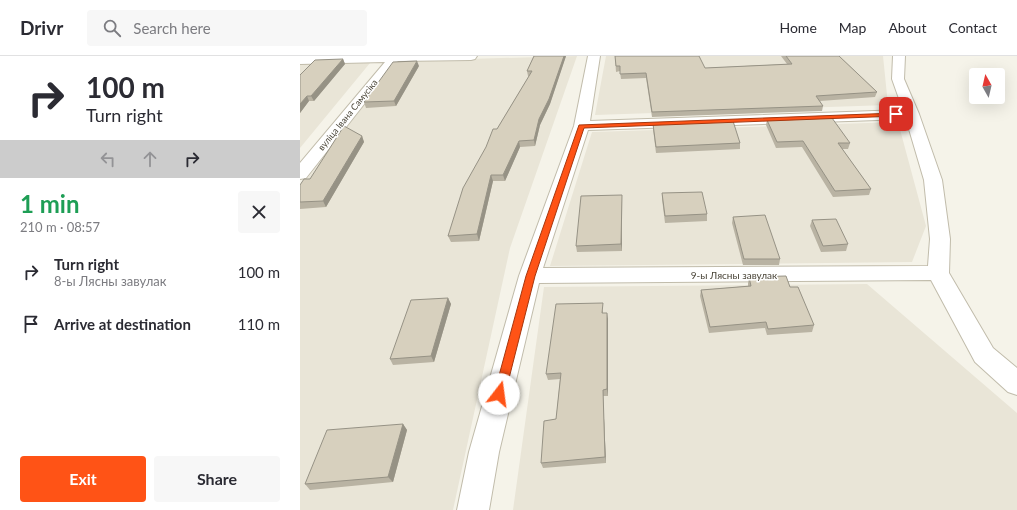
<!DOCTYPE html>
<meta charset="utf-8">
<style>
body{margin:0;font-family:Lato,sans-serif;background:#f7f7f7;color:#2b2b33;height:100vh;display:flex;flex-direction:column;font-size:15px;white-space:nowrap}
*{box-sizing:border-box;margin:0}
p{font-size:13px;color:#7c7c81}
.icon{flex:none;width:22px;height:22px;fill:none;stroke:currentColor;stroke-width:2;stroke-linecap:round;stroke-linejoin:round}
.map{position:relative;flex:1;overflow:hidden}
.drawer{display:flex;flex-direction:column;background:#fff;width:300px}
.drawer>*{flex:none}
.top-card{background:#fff;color:#2b2b33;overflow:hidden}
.needle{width:26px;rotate:352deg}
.tools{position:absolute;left:669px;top:12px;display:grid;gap:8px}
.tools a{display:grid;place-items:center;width:36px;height:36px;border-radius:4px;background:#fff;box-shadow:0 4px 16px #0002;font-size:20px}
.pin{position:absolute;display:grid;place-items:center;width:34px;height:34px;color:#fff;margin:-17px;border-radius:8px;box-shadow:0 2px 6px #0006}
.me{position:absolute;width:44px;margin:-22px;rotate:15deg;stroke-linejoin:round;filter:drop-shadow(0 0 3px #0008)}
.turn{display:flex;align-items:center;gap:14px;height:84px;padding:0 20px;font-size:18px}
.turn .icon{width:52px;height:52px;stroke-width:2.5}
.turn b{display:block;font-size:28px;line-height:34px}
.lanes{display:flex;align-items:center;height:38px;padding:0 20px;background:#0003;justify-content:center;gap:20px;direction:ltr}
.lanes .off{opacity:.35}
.round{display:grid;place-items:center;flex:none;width:42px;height:42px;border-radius:4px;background:#f7f7f7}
.headline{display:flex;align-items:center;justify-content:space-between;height:68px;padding:0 20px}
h1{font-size:24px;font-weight:700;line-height:30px;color:#1e9e55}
.cta{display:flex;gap:8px;margin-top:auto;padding:8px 20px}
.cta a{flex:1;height:46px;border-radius:4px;background:#ff5316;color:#fff;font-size:16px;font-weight:700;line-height:46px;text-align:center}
.cta a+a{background:#f7f7f7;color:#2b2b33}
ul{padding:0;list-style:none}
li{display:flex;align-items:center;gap:12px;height:52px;padding:0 20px}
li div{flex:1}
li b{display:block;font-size:15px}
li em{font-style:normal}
header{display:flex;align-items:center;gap:24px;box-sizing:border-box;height:56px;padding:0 20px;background:#fff;border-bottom:1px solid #e1e1e2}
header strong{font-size:19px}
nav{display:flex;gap:22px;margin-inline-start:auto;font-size:14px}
.search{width:280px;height:36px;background:#f7f7f7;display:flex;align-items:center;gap:10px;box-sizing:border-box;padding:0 14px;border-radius:4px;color:#7c7c81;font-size:15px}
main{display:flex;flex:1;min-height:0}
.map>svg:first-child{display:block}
.residential{fill:#e9e5d7}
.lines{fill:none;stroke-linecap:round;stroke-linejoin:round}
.minor-casing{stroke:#c1bcab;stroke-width:2}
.minor{fill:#fff;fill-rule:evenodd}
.wall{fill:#b9b3a3}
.shaded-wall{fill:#969285}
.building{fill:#d7d0be;stroke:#969285}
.route{fill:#ff5316;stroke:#a6360e}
.labels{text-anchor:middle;stroke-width:3;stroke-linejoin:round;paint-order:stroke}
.far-street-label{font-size:9px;fill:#494437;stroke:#fff}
.street-label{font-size:10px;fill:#494437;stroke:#fff}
</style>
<header>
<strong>Drivr</strong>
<div class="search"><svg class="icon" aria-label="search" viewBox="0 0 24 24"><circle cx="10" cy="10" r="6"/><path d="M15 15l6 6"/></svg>Search here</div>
<nav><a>Home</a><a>Map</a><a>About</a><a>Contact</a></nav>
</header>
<main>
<section class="drawer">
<div class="top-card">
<div class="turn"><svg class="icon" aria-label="right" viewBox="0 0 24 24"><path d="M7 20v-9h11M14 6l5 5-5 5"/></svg><div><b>100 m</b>Turn right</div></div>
<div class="lanes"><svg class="icon off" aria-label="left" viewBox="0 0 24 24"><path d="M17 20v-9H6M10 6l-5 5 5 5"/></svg><svg class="icon off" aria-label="ahead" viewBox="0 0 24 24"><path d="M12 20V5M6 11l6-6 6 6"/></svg><svg class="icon" aria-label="right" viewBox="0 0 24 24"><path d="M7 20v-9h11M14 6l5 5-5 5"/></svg></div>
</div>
<div class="headline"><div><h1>1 min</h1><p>210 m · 08:57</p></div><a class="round"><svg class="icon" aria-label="close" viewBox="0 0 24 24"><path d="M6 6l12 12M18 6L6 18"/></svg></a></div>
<ul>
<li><svg class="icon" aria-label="right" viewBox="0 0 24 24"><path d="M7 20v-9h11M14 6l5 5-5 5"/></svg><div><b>Turn right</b><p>8-ы Лясны завулак</p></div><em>100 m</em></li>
<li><svg class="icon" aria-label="arrive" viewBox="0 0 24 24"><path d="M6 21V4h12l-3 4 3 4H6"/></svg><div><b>Arrive at destination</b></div><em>110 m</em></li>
</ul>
<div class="cta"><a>Exit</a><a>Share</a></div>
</section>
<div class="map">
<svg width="717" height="454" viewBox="0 0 717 454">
<rect width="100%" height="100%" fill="#f5f3e9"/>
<path class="residential" d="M 277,0 L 210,192 L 153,454 L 0,454 L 0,132 L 98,5 Z
M 306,0 L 583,0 L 588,49 L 295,59 Z
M 70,7 L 0,92 L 0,8 Z
M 598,66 L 626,170 L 612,206 L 250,210 L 292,76 Z
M 567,228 L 717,357 L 717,454 L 213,454 L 244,231 Z"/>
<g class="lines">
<g class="minor-casing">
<path id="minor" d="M 0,0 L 177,0 L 175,3 L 171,4 L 98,5 L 6,122 L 0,123 L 0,107 L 85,6 L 0,8 Z
M 288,0 L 300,0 L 290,65 L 603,54 L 592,23 L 593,0 L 605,0 L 604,23 L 619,58 L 642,124 L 650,183 L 649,217 L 693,292 L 717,312 L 717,339 L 708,336 L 675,306 L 631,224 L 239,227 L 199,396 L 189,454 L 157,454 L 169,396 L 219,220 L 274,70 ZM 606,63 L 624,124 L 630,183 L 628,210 L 243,212 L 288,74 Z"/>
</g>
<use href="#minor" class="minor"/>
</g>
<path class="wall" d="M 234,0 L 266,0 L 250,48 L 240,69 L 235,90 L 220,91 L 205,125 L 193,125 L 179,185 L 151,186 L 148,180 L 197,73 L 229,20 L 228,20 L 227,15 Z
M 315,0 L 405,12 L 487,8 L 481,0 L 539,0 L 577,36 L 575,41 L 520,45 L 523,50 L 522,55 L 352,61 L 346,22 L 321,23 L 320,15 L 316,16 Z
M 43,3 L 45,8 L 14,45 L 9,45 L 0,57 L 0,19 Z
M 119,10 L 96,50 L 66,52 L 64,46 Z
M 467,64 L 550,87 L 548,93 L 542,93 L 571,133 L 569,139 L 533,141 L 502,91 L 476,92 L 466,69 Z
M 353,68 L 440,87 L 440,93 L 356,97 L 353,73 Z
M 62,80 L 64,86 L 26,151 L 0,153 L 0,129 L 10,123 Z
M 362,137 L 407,158 L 407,165 L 365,167 L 362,143 Z
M 322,145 L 322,195 L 277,196 L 276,190 Z
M 433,161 L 480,203 L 479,209 L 443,209 L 432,167 Z
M 512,164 L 548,188 L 546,195 L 521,196 L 510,170 Z
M 449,221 L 490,231 L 514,269 L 512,276 L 467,279 L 465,272 L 409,277 L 400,240 L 401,234 L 448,230 L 448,227 Z
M 148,242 L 151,248 L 134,306 L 93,309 L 90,303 Z
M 303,254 L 303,257 L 308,263 L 308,340 L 303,340 L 306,407 L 243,412 L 241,407 L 256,363 L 260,323 L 248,324 L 246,318 Z
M 103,368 L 107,374 L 93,426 L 10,434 L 5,428 Z"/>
<path class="shaded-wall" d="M 264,0 L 266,0 L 250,48 L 240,69 L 235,90 L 234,84 L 239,63 Z
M 43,3 L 45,8 L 14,45 L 11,40 Z
M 117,5 L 119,10 L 96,50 L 94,45 Z
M 7,40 L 9,45 L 0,57 L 0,48 Z
M 62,80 L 64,86 L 26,151 L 23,145 Z
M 219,85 L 220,91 L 205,125 L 203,119 Z
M 191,119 L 193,125 L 179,185 L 177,178 Z
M 322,139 L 322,195 L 321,188 Z
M 148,242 L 151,248 L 134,306 L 131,300 Z
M 307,257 L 308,263 L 308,340 L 307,333 Z
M 303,334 L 303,340 L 306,407 L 305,401 Z
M 103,368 L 107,374 L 93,426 L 88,421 Z"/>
<path class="building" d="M 234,0 L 264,0 L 249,43 L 239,63 L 234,84 L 219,85 L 203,119 L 191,119 L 177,178 L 148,180 L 163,132 L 186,91 L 193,73 L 197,73 L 232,15 L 227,15 Z
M 315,0 L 399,0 L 405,12 L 492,8 L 486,0 L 539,0 L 577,36 L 516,40 L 523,50 L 352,56 L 346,17 L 320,18 L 320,10 L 316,10 Z
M 43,3 L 11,40 L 7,40 L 0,48 L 0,19 L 15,4 Z
M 117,5 L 94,45 L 64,46 L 93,6 Z
M 532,62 L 550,87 L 538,87 L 571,133 L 535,135 L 503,85 L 477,86 L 467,64 Z
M 433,65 L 440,87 L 356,91 L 353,68 Z
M 44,70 L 62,80 L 23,145 L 0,146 L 0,129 L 4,123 L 10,123 Z
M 402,136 L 407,158 L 365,160 L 362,137 Z
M 322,139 L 321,188 L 276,190 L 281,140 Z
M 465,159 L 480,203 L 444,203 L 433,161 Z
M 536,163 L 548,188 L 523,190 L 512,164 Z
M 486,220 L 490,231 L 498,231 L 514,269 L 468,273 L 466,266 L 410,271 L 401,234 L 451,230 L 449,221 Z
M 148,242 L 131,300 L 90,303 L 111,244 Z
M 303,247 L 302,257 L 307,257 L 307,333 L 303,334 L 305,401 L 241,407 L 244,365 L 256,363 L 261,317 L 246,318 L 256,248 Z
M 103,368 L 88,421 L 5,428 L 27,374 Z"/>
<path class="route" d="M 596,57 L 598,57 L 598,60 L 284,72 L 235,220 L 205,338 L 203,341 L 199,342 L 195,341 L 194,338 L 226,220 L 279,69 Z"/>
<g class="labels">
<g class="far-street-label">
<text transform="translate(48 59) rotate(-51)" y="3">вуліца Івана Самусіка</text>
</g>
<g class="street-label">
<text x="434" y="223">9-ы Лясны завулак</text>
</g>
</g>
</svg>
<div class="tools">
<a><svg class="needle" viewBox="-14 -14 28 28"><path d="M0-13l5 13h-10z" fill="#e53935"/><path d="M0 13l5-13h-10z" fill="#7c7c81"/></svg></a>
</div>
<div class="pin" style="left:596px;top:58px;background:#d93025"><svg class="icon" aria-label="arrive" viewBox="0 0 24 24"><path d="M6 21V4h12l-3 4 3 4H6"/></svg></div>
<svg class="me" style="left:199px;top:338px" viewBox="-20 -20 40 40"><circle r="19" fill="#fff"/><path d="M0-13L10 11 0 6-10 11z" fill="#ff5316"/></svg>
</div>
</main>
